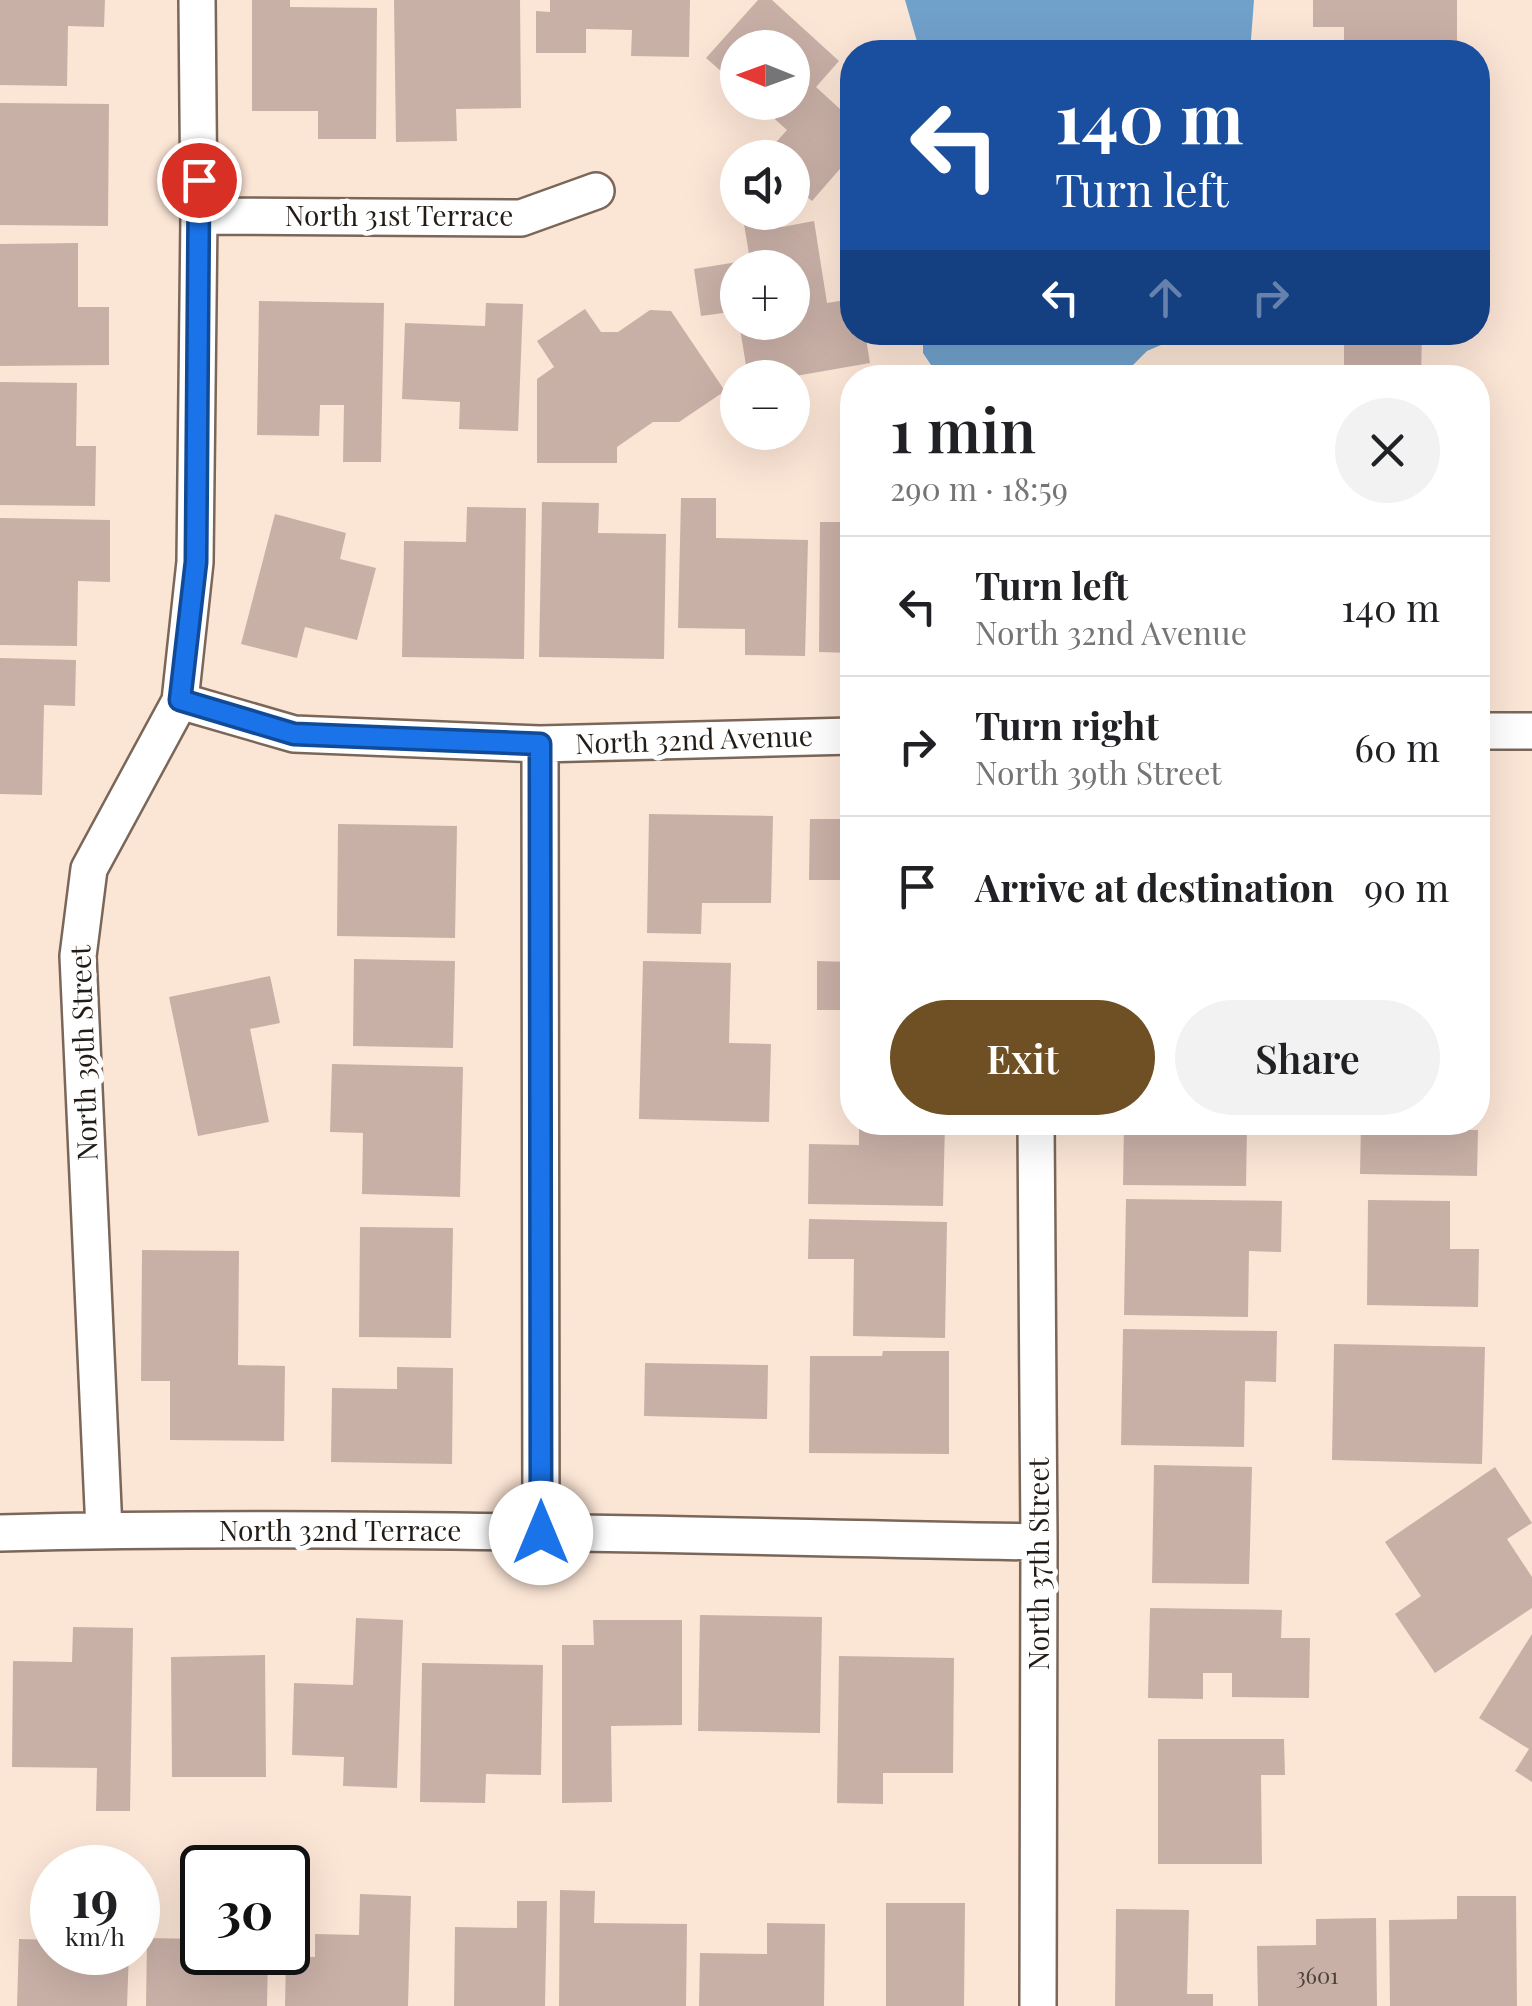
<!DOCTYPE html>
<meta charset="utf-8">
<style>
body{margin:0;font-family:"Playfair Display",serif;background:#f2f2f2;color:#202124;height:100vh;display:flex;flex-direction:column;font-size:38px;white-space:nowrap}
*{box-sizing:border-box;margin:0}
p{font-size:32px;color:#757577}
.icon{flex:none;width:55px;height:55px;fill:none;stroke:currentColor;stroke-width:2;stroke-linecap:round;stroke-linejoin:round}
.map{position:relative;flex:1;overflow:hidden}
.side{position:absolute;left:840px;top:365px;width:650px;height:770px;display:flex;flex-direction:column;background:#fff;border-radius:40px;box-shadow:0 10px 40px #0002}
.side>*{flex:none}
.hud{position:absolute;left:840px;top:40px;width:650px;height:305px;border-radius:40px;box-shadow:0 10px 40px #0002;background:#1a4fa0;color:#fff;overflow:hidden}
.needle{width:65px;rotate:271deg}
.tools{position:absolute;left:720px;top:30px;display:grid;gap:20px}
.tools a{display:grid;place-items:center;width:90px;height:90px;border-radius:50%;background:#fff;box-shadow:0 10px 40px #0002;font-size:50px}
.speed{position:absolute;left:30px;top:1845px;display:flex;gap:20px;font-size:50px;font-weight:700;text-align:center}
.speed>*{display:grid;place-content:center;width:130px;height:130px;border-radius:50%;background:#fff;box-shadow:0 10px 40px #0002;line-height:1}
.speed small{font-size:25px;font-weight:400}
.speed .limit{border:5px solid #111;border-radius:15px;background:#fff;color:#111}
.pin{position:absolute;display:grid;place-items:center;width:85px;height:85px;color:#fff;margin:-42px;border:5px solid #fff;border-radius:50%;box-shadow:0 2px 10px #0007}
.me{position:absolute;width:110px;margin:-55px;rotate:0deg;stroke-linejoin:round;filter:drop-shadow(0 0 8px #0008)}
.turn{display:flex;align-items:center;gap:35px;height:210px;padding:0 50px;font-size:45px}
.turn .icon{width:130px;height:130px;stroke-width:2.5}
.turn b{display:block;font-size:70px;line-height:85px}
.lanes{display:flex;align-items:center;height:95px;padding:0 50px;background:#0003;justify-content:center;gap:50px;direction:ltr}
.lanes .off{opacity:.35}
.round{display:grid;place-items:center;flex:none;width:105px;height:105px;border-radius:52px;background:#f2f2f2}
.headline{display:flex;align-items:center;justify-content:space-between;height:170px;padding:0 50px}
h1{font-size:60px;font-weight:600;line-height:75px}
.cta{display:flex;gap:20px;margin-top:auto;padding:20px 50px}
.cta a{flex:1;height:115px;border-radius:60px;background:#6e5024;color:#fff;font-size:40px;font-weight:600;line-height:115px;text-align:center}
.cta a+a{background:#f2f2f2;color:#202124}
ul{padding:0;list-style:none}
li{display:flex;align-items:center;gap:30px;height:140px;padding:0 50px;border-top:2px solid #e0e0e0}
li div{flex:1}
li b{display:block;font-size:38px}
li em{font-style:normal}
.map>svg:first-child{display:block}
.water{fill:#70a1cb}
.building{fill:#c9b0a7}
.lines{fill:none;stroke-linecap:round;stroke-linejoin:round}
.street-casing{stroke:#7a6759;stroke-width:40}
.street{stroke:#fff;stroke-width:35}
.route-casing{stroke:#114b97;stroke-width:25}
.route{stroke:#1a73e8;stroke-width:18}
.labels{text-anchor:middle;stroke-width:10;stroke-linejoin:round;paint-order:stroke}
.number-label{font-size:22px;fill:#4c413a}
.street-label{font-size:28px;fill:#231c16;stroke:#fff}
</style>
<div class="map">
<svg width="1532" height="2006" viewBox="0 0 1532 2006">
<rect width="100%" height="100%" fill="#fbe5d5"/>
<path class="water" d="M 905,0 L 1254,0 L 1250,52 L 920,52 Z
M 923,333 L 923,332 L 1189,333 L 1147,351 L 1120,378 L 939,377 L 923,353 Z"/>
<path class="building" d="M 0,0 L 105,0 L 104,27 L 68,26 L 67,86 L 0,85 Z
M 252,0 L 290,0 L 290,7 L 377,8 L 376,139 L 318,139 L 318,111 L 252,111 Z
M 394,0 L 520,0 L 521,108 L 456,109 L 457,141 L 396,142 Z
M 550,0 L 690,0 L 689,57 L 631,56 L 632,30 L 586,29 L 586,53 L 536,53 L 536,11 L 550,12 Z
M 758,0 L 772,0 L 839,61 L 816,87 L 852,120 L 852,155 L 812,201 L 792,184 L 792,158 L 762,158 L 787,130 L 756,102 L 792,102 L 792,48 L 738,48 L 738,86 L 706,58 Z
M 1313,0 L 1457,0 L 1457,52 L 1344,52 L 1344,27 L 1313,27 Z
M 0,103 L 109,104 L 108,226 L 0,225 Z
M 742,212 L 780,212 L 782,227 L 814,221 L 827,303 L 852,299 L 852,332 L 865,332 L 870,363 L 784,378 L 748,378 L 739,322 L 792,322 L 792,268 L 738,268 L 738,311 L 701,316 L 694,269 L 750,260 Z
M 78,243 L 78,307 L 109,307 L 109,365 L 0,366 L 0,244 Z
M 259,301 L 384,303 L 381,462 L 343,462 L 344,405 L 320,405 L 319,436 L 257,435 Z
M 486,303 L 523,304 L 518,431 L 459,429 L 460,402 L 402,399 L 405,323 L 485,326 Z
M 585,309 L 601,332 L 618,332 L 650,310 L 671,311 L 725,391 L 679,422 L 653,422 L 617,447 L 617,463 L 537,463 L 537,379 L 554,367 L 537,341 Z
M 1344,332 L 1422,332 L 1421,378 L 1344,378 Z
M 0,382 L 77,383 L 76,446 L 96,446 L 95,506 L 0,505 Z
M 681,498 L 716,498 L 716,538 L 808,540 L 805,656 L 745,655 L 745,629 L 678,628 Z
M 542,502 L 599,503 L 598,533 L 666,534 L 664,659 L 539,657 Z
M 467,507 L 526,508 L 524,659 L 402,657 L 404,541 L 466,542 Z
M 275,514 L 346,533 L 340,559 L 376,568 L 357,640 L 305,627 L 297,658 L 241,644 Z
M 0,518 L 110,520 L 110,582 L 78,581 L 77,646 L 0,645 Z
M 820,522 L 852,522 L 852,653 L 819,652 Z
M 0,658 L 76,660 L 75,706 L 44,705 L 42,795 L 0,794 Z
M 649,814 L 773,816 L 771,903 L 702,903 L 701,934 L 647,933 Z
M 810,819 L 852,819 L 852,880 L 809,880 Z
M 338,824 L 457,826 L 455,938 L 337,936 Z
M 354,959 L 455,961 L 453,1048 L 353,1046 Z
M 643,961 L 731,963 L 729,1043 L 771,1044 L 769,1122 L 639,1119 Z
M 817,961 L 852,962 L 852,1010 L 817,1010 Z
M 270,976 L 280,1023 L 250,1029 L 269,1122 L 198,1136 L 169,997 Z
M 332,1064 L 463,1067 L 460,1197 L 362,1194 L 363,1133 L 330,1132 Z
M 859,1122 L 945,1122 L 943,1206 L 808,1204 L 809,1144 L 859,1145 Z
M 1124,1122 L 1277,1122 L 1277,1126 L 1247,1126 L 1246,1186 L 1123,1185 Z
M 1361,1122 L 1449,1122 L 1449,1130 L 1478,1130 L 1477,1176 L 1360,1174 Z
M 1126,1199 L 1282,1201 L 1281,1252 L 1249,1251 L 1248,1317 L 1124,1315 Z
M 1368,1200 L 1450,1201 L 1450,1249 L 1479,1249 L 1478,1307 L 1367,1305 Z
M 809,1219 L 947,1222 L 945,1338 L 853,1336 L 854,1259 L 808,1259 Z
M 360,1227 L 453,1228 L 451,1338 L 359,1337 Z
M 142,1250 L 239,1251 L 238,1365 L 285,1366 L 284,1441 L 170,1440 L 170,1381 L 141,1381 Z
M 1123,1329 L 1277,1331 L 1276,1382 L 1245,1381 L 1244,1447 L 1121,1445 Z
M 1334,1344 L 1485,1347 L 1482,1464 L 1332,1460 Z
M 883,1351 L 949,1351 L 949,1454 L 809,1453 L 810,1356 L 882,1356 Z
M 645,1363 L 768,1365 L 767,1419 L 644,1416 Z
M 397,1367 L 453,1368 L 452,1464 L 331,1462 L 332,1388 L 397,1389 Z
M 1154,1465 L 1252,1467 L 1249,1584 L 1152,1583 Z
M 1495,1467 L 1532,1523 L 1507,1539 L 1532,1577 L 1532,1608 L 1435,1673 L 1395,1614 L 1421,1596 L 1385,1542 Z
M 1150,1608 L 1282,1610 L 1281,1638 L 1310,1638 L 1309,1698 L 1232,1697 L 1232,1673 L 1203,1673 L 1203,1699 L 1148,1698 Z
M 700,1615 L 822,1617 L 820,1733 L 698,1731 Z
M 356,1618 L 403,1620 L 397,1788 L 343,1786 L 344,1757 L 292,1755 L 294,1683 L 353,1685 Z
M 593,1620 L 682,1620 L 682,1725 L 611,1726 L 612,1802 L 562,1803 L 562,1645 L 594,1645 Z
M 73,1627 L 133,1628 L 130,1811 L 96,1811 L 97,1768 L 12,1767 L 13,1661 L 72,1662 Z
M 1532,1634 L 1532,1782 L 1515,1771 L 1529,1749 L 1479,1718 Z
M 265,1655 L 266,1777 L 172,1777 L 171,1657 Z
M 839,1656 L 954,1658 L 953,1773 L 883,1773 L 883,1804 L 837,1803 Z
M 422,1663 L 543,1665 L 541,1775 L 486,1774 L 485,1803 L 420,1802 Z
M 1158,1739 L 1284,1739 L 1285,1775 L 1261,1775 L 1262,1864 L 1158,1864 Z
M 560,1890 L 595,1891 L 594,1923 L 687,1924 L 686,2006 L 559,2006 Z
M 360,1894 L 411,1896 L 408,2006 L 285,2006 L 286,1956 L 315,1957 L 315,1934 L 359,1935 Z
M 1457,1896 L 1516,1896 L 1517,2006 L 1390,2006 L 1389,1920 L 1457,1919 Z
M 517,1901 L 547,1901 L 545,2006 L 454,2006 L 455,1927 L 517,1928 Z
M 886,1903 L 965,1903 L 964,2006 L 886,2006 Z
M 1116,1909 L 1189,1910 L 1187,1994 L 1213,1994 L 1213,2006 L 1115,2006 Z
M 1376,1918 L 1377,2006 L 1258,2006 L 1257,1946 L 1316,1945 L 1316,1919 Z
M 767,1923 L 825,1924 L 824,2006 L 699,2006 L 700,1953 L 767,1954 Z
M 147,1938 L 202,1939 L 202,1952 L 268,1952 L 267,2006 L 146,2006 Z
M 19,1939 L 52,1940 L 52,1952 L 129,1952 L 127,2006 L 17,2006 Z"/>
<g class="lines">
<g class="street-casing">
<path id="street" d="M 199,216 L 521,218 L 596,191
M 180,701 L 294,734 L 540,744 L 852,736
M 1478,731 L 1532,731
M 540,744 L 541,1533
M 1036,1122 L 1039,1542 L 1038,2006
M 104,1530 L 78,956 L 89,869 L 180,701 L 195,562 L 199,216 L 197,0
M 0,1533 C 346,1524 693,1536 1039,1542"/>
</g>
<use href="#street" class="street"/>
</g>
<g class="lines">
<g class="route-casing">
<path id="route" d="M 199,180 L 196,562 L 180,700 L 294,734 L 540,744 L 541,1533"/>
</g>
<use href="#route" class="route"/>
</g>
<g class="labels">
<g class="number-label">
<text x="1317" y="1984">3601</text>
</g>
<g class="street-label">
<text x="399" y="226">North 31st Terrace</text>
<text transform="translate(694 740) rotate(-2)" y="10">North 32nd Avenue</text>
<text transform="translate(84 1053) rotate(-92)" y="10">North 39th Street</text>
<text x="340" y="1541">North 32nd Terrace</text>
<text transform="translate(1039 1564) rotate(-90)" y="10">North 37th Street</text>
</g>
</g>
</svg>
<div class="tools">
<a><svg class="needle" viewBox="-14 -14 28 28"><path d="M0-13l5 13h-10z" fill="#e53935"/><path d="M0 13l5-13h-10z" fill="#757577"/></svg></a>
<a><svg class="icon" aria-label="sound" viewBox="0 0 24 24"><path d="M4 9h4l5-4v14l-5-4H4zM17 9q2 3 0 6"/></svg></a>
<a>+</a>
<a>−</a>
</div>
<div class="speed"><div>19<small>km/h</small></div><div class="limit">30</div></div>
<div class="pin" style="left:199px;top:180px;background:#d93025"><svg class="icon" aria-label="arrive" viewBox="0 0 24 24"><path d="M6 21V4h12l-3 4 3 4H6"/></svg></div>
<svg class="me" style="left:541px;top:1533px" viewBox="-20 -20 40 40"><circle r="19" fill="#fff"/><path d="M0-13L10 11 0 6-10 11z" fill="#1a73e8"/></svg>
<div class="hud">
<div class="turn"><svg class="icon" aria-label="left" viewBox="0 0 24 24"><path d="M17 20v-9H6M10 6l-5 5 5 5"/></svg><div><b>140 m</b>Turn left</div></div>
<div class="lanes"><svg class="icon" aria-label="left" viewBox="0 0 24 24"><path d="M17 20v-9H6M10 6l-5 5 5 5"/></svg><svg class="icon off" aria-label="ahead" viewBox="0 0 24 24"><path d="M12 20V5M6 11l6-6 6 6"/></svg><svg class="icon off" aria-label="right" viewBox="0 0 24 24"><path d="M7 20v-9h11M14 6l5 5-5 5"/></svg></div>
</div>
<section class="side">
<div class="headline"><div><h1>1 min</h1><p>290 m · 18:59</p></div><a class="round"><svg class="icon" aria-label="close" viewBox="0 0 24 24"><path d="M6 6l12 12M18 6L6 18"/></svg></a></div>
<ul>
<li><svg class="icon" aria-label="left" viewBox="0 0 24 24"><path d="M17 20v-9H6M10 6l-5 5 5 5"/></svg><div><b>Turn left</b><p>North 32nd Avenue</p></div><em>140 m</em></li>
<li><svg class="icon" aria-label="right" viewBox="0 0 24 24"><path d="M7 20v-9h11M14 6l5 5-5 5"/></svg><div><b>Turn right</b><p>North 39th Street</p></div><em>60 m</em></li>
<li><svg class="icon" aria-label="arrive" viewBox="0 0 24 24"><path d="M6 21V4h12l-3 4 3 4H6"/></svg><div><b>Arrive at destination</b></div><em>90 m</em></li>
</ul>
<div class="cta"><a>Exit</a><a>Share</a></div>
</section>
</div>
